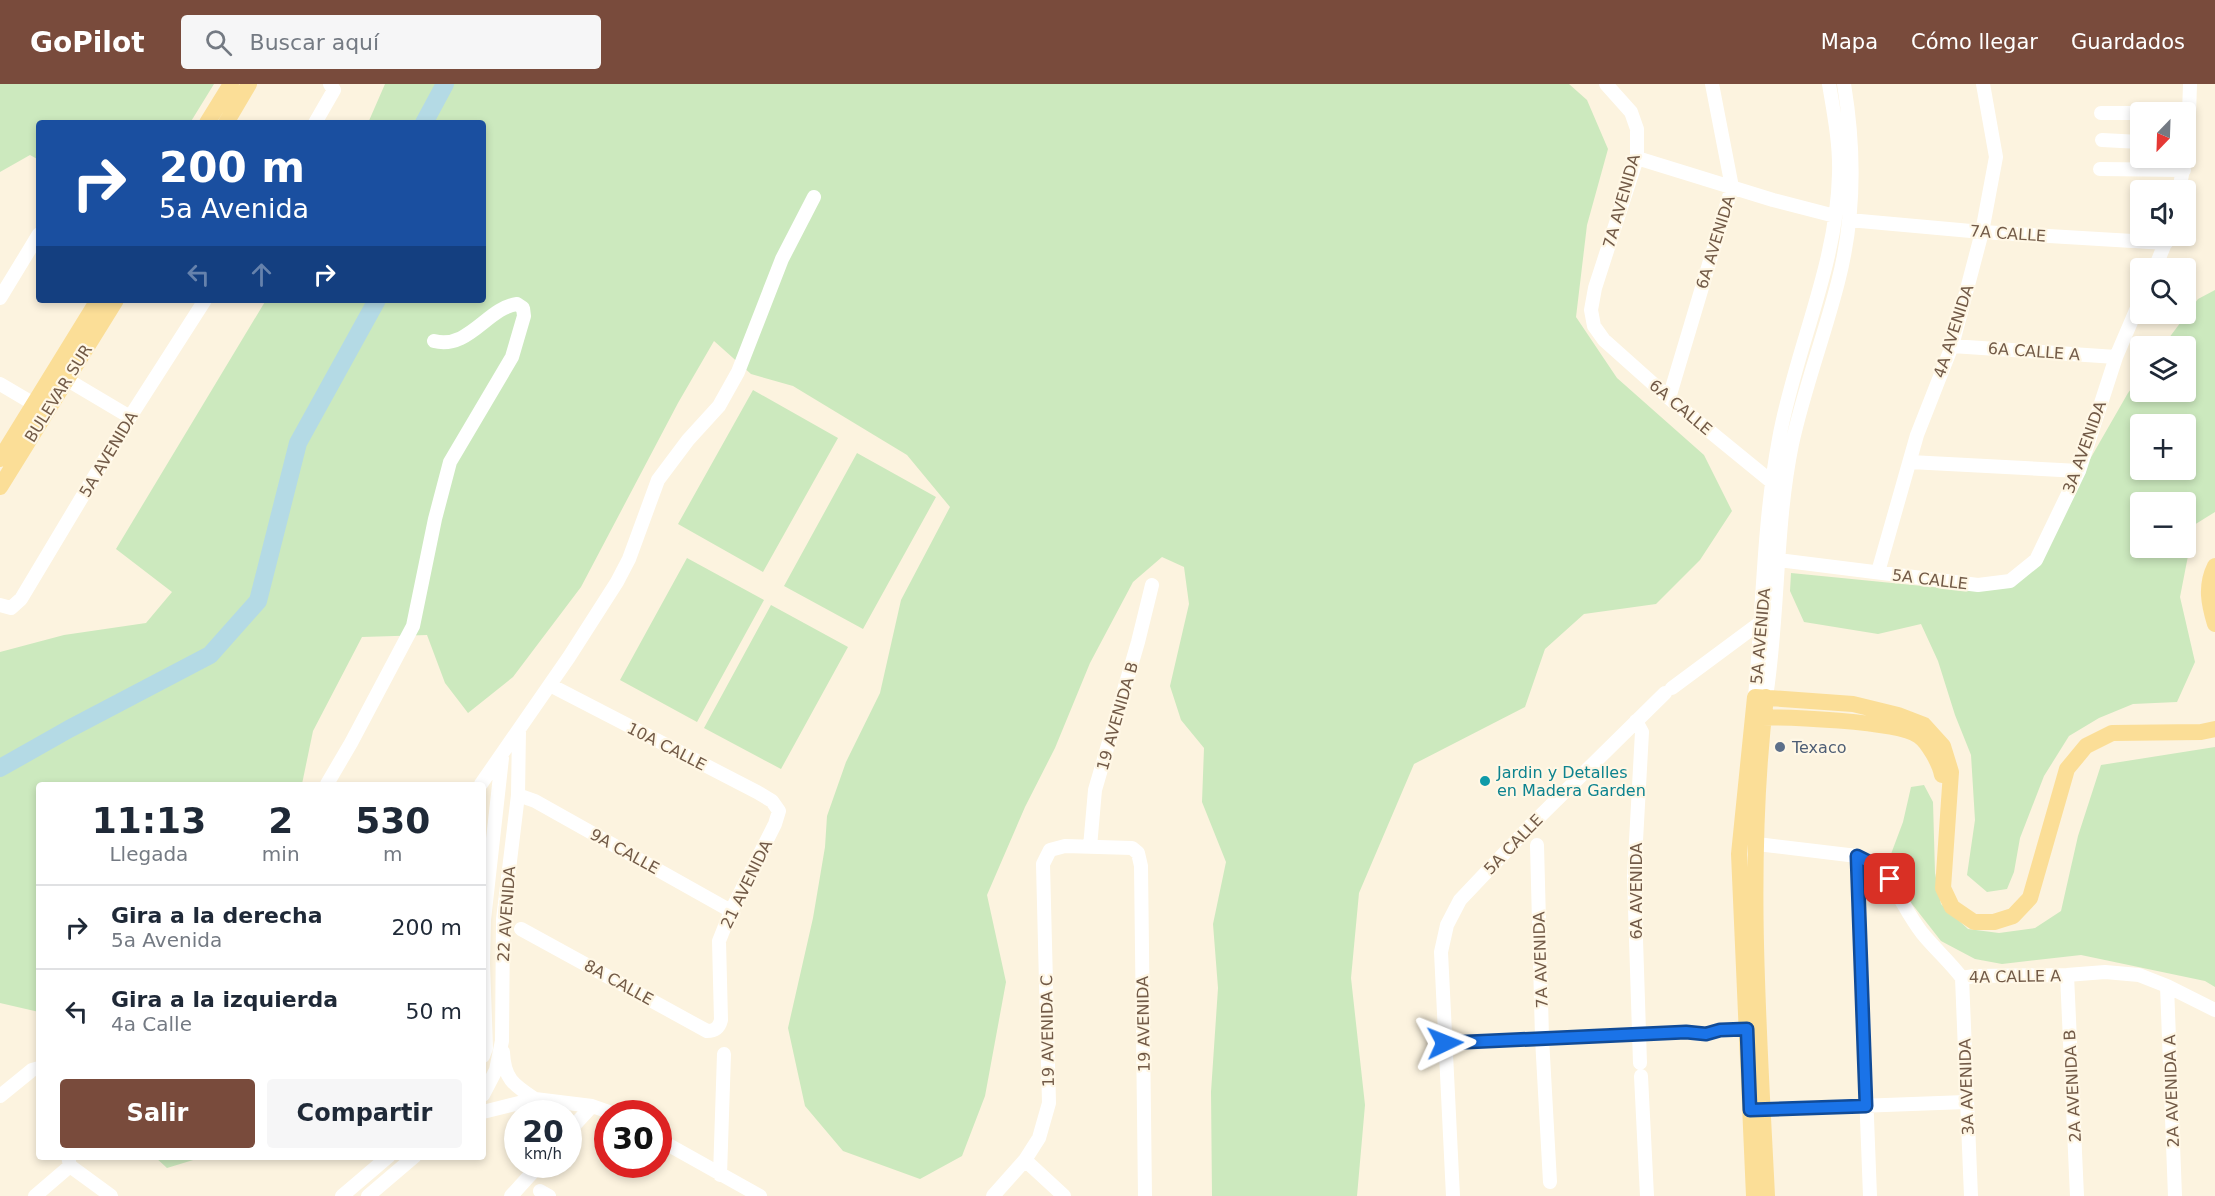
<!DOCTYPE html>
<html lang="es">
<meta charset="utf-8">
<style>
body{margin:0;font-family:"DejaVu Sans",sans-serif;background:#f6f6f7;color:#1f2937;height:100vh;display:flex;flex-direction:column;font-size:22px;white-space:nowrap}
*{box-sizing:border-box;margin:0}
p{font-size:20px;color:#747a83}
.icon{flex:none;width:33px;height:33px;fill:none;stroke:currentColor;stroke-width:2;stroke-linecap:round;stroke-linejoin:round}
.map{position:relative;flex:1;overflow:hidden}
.details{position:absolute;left:36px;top:698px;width:450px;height:378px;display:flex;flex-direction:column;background:#fff;border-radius:6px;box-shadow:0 3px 9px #0003}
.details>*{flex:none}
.banner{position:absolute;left:36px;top:36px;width:450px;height:183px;border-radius:6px;box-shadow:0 3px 9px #0003;background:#1a4fa0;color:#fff;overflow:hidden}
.needle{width:39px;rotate:203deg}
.fabs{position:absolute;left:2130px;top:18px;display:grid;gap:12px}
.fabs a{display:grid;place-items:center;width:66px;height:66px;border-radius:6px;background:#fff;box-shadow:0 3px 9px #0003;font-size:30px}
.speed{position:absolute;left:504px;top:1016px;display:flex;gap:12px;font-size:30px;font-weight:700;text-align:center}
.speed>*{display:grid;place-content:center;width:78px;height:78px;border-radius:50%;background:#fff;box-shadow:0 3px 9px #0003;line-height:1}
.speed small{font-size:15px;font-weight:400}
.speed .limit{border:9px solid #d22;background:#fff;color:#111}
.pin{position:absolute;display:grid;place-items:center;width:51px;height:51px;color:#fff;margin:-26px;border-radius:12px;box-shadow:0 3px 9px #0006}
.me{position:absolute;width:66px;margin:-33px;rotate:88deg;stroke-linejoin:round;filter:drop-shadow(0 0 4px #0008)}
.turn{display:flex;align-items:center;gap:21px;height:126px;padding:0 24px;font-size:27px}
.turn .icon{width:78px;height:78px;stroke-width:2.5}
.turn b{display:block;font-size:42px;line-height:51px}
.lanes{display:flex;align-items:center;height:57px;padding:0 24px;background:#0003;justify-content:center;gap:30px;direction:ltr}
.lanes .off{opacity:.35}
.eta{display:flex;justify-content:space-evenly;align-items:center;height:102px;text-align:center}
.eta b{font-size:36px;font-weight:700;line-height:42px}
.action{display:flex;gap:12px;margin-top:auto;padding:12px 24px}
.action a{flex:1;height:69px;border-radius:6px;background:#794b3c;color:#fff;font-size:24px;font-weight:700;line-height:69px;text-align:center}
.action a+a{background:#f6f6f7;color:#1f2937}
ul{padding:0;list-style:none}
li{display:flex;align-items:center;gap:18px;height:84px;padding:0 24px;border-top:2px solid #e0e1e3}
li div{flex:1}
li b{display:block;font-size:22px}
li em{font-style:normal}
header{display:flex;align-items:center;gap:36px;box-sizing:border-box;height:84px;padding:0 30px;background:#794b3c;color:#fff}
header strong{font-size:28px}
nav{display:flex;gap:33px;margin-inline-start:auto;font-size:21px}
.search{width:420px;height:54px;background:#f6f6f7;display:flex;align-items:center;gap:15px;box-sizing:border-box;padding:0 21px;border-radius:6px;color:#747a83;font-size:22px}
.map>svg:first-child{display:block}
.green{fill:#cce9be;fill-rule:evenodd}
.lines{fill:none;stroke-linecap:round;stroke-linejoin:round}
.river{stroke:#b4dae5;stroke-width:18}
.minor{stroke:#fff;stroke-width:14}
.major{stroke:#fbde97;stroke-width:16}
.route-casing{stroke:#114b97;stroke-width:15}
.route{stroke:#1a73e8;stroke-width:10}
.service-dot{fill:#5c6f8a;stroke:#fff7e5;stroke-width:2}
.culture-dot{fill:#0f9aa8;stroke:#fff7e5;stroke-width:2}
.labels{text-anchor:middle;stroke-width:4.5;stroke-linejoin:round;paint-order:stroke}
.street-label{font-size:16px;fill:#725a47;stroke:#fff7e5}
.service-label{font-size:16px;fill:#4e5e75;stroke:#fff7e5;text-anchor:start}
.culture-label{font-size:16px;fill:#0d838f;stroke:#fff7e5;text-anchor:start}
</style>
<header>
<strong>GoPilot</strong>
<div class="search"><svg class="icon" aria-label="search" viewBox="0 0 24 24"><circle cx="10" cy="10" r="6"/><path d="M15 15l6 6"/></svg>Buscar aquí</div>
<nav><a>Mapa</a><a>Cómo llegar</a><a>Guardados</a></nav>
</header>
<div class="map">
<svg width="2215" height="1112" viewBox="0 0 2215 1112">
<rect width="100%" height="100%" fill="#fcf3df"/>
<path class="green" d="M 0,0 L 214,0 L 190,39 L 39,39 L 39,76 L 30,71 L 0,88 Z
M 385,0 L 1569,0 L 1587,16 L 1608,65 L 1587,141 L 1576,233 L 1617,294 L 1704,371 L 1732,427 L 1700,476 L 1656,520 L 1584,530 L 1545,565 L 1525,623 L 1414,680 L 1359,809 L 1351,894 L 1365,1021 L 1357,1112 L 1212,1112 L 1211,1008 L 1218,904 L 1213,840 L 1226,778 L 1202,718 L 1204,664 L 1181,636 L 1170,602 L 1189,520 L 1184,483 L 1162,473 L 1133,498 L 1090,579 L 1055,664 L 1025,723 L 987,811 L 1006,898 L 985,1012 L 962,1072 L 920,1095 L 843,1067 L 805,1022 L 788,944 L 813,834 L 825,763 L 827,732 L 846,678 L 880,609 L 901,516 L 950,423 L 907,371 L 793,302 L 751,290 L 714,257 L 678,319 L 581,503 L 513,593 L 468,629 L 445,599 L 427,551 L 362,553 L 313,647 L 302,700 L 39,700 L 39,928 L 0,919 L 0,568 L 64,551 L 146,539 L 172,508 L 116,465 L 266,216 L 483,216 L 483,39 L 368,39 Z
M 2215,206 L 2215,428 L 2194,441 L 2180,513 L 2195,578 L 2177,618 L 2133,620 L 2099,634 L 2069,652 L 2044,692 L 2020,754 L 2014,788 L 2007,805 L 1987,808 L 1967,791 L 1975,736 L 1971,671 L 1955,631 L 1938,577 L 1921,540 L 1878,550 L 1804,538 L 1790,507 L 1791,489 L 1963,506 L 2020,497 L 2128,309 L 2140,293 L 2140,308 L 2186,308 L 2186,262 L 2163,262 L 2198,215 ZM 2140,340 L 2186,340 L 2186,386 L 2140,386 ZM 2140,418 L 2186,418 L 2186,464 L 2140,464 Z
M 753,306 L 838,354 L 763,488 L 678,440 Z
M 857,369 L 936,413 L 863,545 L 784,502 Z
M 687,474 L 764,516 L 697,638 L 620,596 Z
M 771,521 L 848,563 L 781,685 L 704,644 Z
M 2215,663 L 2215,903 L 2205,897 L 2081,871 L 2002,880 L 1975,875 L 1941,857 L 1905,811 L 1888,778 L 1903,738 L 1911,703 L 1924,701 L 1933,718 L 1935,789 L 1941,820 L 1968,845 L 1999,849 L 2035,844 L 2061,827 L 2078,752 L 2101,681 Z
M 155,1073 L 203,1073 L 167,1084 Z"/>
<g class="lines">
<path class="river" d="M 424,39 L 445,0
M 0,684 L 69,645 L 210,571 L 258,517 L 298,359 L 377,216"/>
<path class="minor" d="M 1606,0 L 1631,28 L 1637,45 L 1637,74 L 1595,204 L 1591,226 L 1594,242 L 1604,256 L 1669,314 L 1773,399
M 2101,29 L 2140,29
M 315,39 L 334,6 L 330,0
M 2102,56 L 2140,58
M 1637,74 L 1773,116 L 1835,132
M 2100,85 L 2184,86
M 2179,106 L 2188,60 L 2190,0
M 1849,136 L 1982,148 L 2166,159
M 2155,184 L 2168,152
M 0,214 L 39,150
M 1952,262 L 2116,273
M 66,295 L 130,333
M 0,300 L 34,320
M 1669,314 L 1732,103 L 1712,0
M 1910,378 L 2079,387
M 1778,476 L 1978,501 L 2010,497 L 2036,476 L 2079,387 L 2116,273 L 2140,217
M 1878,488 L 1917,351 L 1952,262 L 1982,148 L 1996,73 L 1983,0
M 0,521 L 11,524 L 21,515 L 130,333 L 205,216
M 1672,604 L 1761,538
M 1755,613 C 1763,527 1763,440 1779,355 C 1795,266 1837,182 1839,90 C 1840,60 1834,30 1829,0
M 1766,613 C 1779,530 1775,443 1792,360 C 1804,305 1824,253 1838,198 C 1855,133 1855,66 1844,0
M 1636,637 L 1642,648 L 1634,793 L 1640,979
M 327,700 L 351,659 L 413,542 L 435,435 L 450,378 L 512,273 L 524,232 L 523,224 L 517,220 C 487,224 469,266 434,257
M 481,700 L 569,573 L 617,498 L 629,475 L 658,396 L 688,356 L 719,322 L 738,288 L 782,175 L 814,113
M 518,711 L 535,717 L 731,827
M 1757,760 L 1857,772 C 1895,790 1898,818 1922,849 C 1935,865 1950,878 1962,894 L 1974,892 L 2067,891 L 2105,888 L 2139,891 L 2167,902 L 2215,926
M 1537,761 L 1542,954 L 1550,1098
M 1090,763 L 1095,706 L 1138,558 L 1152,501
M 1857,772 L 1870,1112
M 521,845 L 707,947 C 715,947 719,944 721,936 L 719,857 L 731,827 L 775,740 L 779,727 L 772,717 L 757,708 L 550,601
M 2067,891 L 2077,1112
M 1962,894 L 1971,1112
M 2167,902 L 2175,1112
M 1445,959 L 1686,948 L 1706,950 L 1720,946 L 1747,945
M 503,968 C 504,995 514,1001 535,1015
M 483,972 L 486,964 L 483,879 L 484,836 L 502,674
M 1641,992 L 1647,1112
M 483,1011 L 496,986 L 502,957 L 503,835 L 518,711 L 519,646
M 0,1012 L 32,986 L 39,984
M 1752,1026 L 1966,1018
M 483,1028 L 535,1015 L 592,1022 L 612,1029
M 568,1048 L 592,1022
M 658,1055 L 760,1112
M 68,1072 L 70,1082 L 111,1112
M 1025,1076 L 1064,1112
M 720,1091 L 724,970
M 540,1107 L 549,1112
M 35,1112 L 70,1082
M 342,1112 L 389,1072
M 368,1112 L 415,1072
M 511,1112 L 540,1080
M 993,1112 L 1025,1076 L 1039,1054 L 1049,1019 L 1043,780 L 1050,766 L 1065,762 L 1132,764 L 1138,769 L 1141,782 L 1145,1112
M 1453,1112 L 1441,868 L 1447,841 L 1460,816 L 1530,742 L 1665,609"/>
<path class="major" d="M 207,39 L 231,0
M 226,39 L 249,0
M 0,375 L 98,216
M 0,403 L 116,216
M 2215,482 C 2205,502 2209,520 2215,540
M 1766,613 C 1746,778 1759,947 1767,1112
M 1753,634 C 1782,632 1898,637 1919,652 C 1928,658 1940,680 1942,691
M 1754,1112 L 1739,770 L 1755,613 L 1853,620 L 1898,631 L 1924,641 L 1943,662 L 1951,688 L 1943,804 L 1952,823 L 1974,838 L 1994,838 L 2013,832 L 2030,814 L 2067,685 L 2086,662 L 2112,649 L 2201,648 L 2215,645"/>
</g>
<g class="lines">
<g class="route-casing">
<path id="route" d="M 1445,959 L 1686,948 L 1706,950 L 1720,946 L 1747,945 L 1750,1026 L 1866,1022 L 1857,772 L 1869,778 L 1890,795"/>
</g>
<use href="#route" class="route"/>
</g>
<circle class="service-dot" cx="1780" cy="663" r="6"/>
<circle class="culture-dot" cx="1485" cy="697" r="6"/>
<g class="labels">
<g class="street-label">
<text transform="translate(1621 117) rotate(-74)" y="6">7A AVENIDA</text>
<text transform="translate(2008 149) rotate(4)" y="6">7A CALLE</text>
<text transform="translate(1715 158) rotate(-73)" y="6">6A AVENIDA</text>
<text transform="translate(1953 247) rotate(-72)" y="6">4A AVENIDA</text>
<text transform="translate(2034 267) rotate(4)" y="6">6A CALLE A</text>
<text transform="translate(58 309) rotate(-58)" y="6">BULEVAR SUR</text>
<text transform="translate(1681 323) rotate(40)" y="6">6A CALLE</text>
<text transform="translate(2084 363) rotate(-70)" y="6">3A AVENIDA</text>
<text transform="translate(108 370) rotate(-59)" y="6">5A AVENIDA</text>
<text transform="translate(1930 495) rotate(7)" y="6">5A CALLE</text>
<text transform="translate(1760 552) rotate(-85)" y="6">5A AVENIDA</text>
<text transform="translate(1117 632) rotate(-74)" y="6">19 AVENIDA B</text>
<text transform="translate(667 662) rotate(27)" y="6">10A CALLE</text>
<text transform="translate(1513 760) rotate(-46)" y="6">5A CALLE</text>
<text transform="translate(625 767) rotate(29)" y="6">9A CALLE</text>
<text transform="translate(746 800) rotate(-64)" y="6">21 AVENIDA</text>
<text transform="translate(1636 807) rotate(-90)" y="6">6A AVENIDA</text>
<text transform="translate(506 830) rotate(-86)" y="6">22 AVENIDA</text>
<text transform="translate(1540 876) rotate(-92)" y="6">7A AVENIDA</text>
<text transform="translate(2015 892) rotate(-1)" y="6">4A CALLE A</text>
<text transform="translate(619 898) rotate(29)" y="6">8A CALLE</text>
<text transform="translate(1143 940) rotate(-91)" y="6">19 AVENIDA</text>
<text transform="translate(1047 947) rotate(-91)" y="6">19 AVENIDA C</text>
<text transform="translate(2072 1002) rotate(-93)" y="6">2A AVENIDA B</text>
<text transform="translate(1966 1003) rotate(-92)" y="6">3A AVENIDA</text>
<text transform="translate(2171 1007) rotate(-92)" y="6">2A AVENIDA A</text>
</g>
<g class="service-label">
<text x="1792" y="669">Texaco</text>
</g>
<g class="culture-label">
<text x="1497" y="694">Jardin y Detalles<tspan x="1497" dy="18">en Madera Garden</tspan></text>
</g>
</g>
</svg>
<div class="fabs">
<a><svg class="needle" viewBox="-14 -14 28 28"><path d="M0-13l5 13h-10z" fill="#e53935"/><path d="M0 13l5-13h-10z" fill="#747a83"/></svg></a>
<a><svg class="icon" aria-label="sound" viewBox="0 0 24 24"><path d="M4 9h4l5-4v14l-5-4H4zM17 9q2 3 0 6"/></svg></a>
<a><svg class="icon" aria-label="search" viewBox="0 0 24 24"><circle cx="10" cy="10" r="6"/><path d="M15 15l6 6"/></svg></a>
<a><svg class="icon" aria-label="layers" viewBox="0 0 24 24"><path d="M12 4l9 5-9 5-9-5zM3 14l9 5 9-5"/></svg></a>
<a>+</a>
<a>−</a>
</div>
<div class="speed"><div>20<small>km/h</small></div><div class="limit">30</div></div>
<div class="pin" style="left:1890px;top:795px;background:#d93025"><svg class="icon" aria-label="arrive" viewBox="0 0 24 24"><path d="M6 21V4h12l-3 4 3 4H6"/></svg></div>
<svg class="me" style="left:1445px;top:959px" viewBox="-20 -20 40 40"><path d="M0-17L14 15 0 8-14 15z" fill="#1a73e8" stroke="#fff" stroke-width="4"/></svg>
<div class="banner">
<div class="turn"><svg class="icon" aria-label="right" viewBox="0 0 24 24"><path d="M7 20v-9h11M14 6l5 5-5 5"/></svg><div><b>200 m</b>5a Avenida</div></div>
<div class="lanes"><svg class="icon off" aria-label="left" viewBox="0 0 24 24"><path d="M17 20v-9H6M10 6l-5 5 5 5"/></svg><svg class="icon off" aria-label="ahead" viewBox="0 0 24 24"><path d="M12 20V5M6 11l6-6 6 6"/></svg><svg class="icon" aria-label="right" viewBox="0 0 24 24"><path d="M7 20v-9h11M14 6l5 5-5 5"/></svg></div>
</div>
<section class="details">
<div class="eta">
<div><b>11:13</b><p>Llegada</p></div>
<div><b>2</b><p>min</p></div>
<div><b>530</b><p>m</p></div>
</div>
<ul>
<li><svg class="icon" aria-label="right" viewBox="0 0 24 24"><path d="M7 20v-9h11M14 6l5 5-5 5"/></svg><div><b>Gira a la derecha</b><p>5a Avenida</p></div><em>200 m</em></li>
<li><svg class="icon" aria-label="left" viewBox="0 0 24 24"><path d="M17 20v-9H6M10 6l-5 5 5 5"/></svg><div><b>Gira a la izquierda</b><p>4a Calle</p></div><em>50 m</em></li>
</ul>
<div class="action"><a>Salir</a><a>Compartir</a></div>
</section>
</div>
